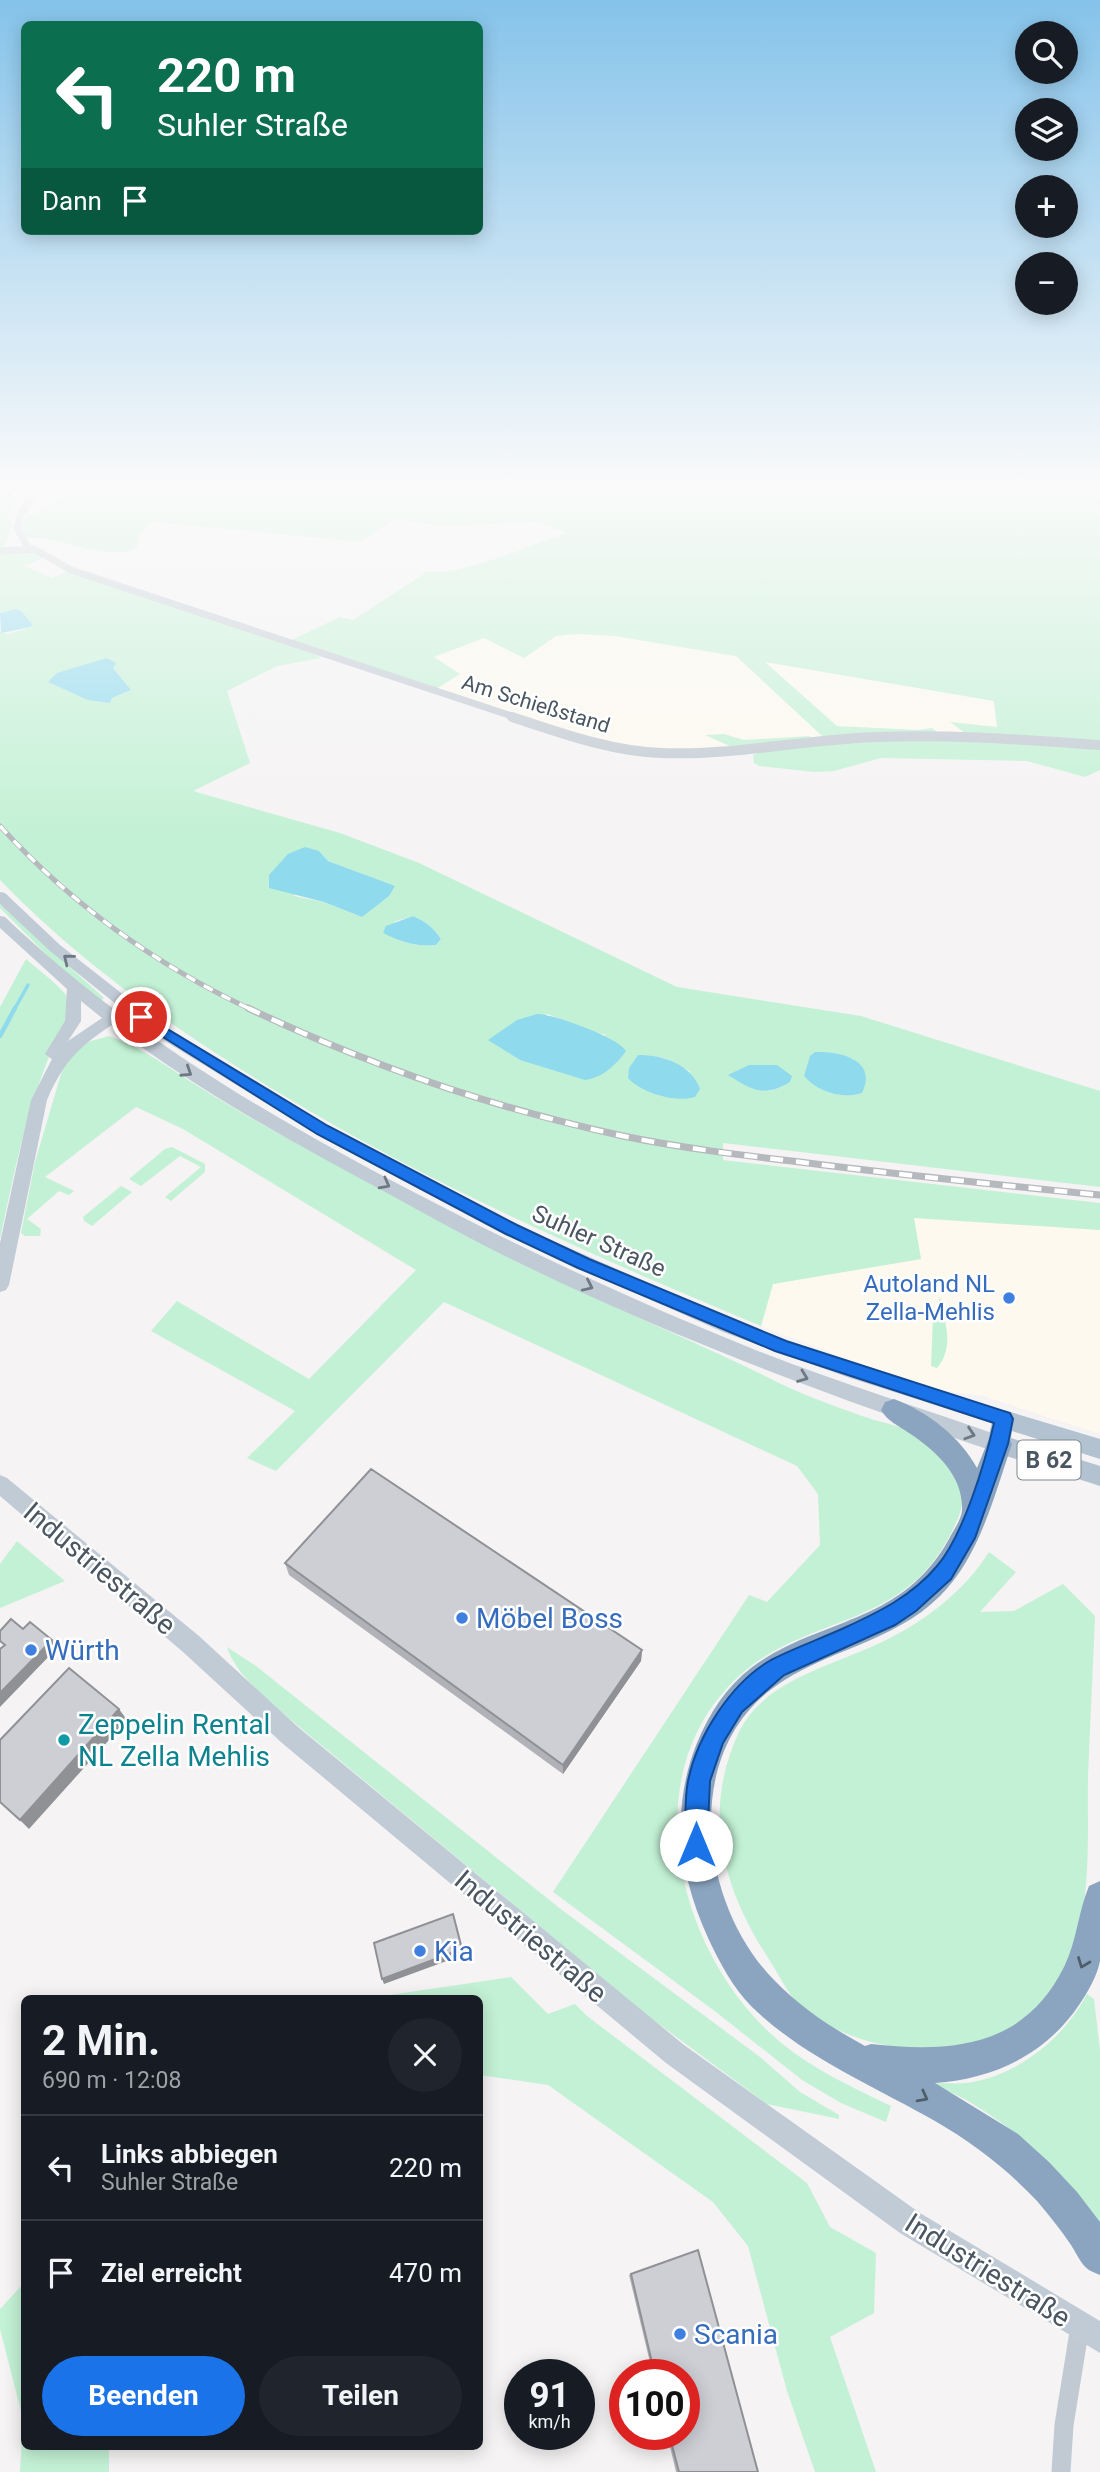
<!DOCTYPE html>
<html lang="de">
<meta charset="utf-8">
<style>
body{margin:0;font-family:Roboto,sans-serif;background:#20242c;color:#f1f3f6;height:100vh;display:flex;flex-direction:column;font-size:26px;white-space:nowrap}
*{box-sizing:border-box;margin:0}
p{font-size:23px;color:#9ea1a6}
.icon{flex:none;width:38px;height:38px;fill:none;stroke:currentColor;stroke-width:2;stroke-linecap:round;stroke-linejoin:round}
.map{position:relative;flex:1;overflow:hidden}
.details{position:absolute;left:21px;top:1995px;width:462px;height:455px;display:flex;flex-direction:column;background:#171b24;border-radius:10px;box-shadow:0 4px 18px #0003}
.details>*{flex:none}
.guide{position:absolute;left:21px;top:21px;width:462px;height:214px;border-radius:10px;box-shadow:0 4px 18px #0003;background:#0b6e4f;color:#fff;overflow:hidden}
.fabs{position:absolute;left:1015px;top:21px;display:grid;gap:14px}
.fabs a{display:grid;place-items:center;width:63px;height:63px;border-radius:50%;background:#171b24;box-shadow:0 4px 18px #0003;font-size:35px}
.speed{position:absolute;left:504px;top:2359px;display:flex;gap:14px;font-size:35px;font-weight:700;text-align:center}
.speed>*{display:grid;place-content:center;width:91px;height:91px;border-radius:50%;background:#171b24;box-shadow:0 4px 18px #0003;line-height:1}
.speed small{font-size:18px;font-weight:400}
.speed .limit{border:10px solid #d22;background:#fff;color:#111}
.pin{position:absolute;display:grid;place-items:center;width:60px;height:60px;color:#fff;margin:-30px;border:4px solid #fff;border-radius:50%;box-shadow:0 2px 7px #0007}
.me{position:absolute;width:77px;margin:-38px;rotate:0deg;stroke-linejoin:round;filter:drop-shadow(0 0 5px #0008)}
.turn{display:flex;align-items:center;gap:24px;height:147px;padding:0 21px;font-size:32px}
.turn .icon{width:91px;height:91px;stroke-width:2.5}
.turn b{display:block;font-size:49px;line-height:60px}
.then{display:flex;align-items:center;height:66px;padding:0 21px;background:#0003;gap:14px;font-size:26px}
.round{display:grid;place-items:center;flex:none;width:74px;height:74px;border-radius:37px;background:#20242c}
.headline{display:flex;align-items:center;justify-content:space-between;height:119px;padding:0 21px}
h1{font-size:42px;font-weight:700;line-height:52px}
.action{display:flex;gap:14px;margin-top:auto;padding:14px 21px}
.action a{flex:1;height:80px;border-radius:42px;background:#1a73e8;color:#fff;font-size:28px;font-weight:700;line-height:80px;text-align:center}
.action a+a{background:#20242c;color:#f1f3f6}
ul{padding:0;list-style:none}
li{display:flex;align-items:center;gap:21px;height:105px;padding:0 21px;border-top:2px solid #363941}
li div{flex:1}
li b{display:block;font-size:26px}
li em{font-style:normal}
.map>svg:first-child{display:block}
.commercial{fill:#fdf9ef}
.green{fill:#c3f1d5;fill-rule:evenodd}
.water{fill:#90daee}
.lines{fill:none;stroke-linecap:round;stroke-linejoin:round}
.stream-far1{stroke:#90daee;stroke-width:3.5}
.stream{stroke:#90daee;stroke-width:4.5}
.street-far2{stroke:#c1cad2;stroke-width:7}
.street-far1{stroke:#c1cad2;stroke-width:10}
.street{stroke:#c1cad2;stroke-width:19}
.secondary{fill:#c1cbd6;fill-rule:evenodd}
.primary{fill:#b3c2d1;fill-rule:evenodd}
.highway{fill:#8ba5c1;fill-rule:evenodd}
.rail-far2-casing{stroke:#b5b8bd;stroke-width:4.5}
.rail-far1-casing{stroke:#b5b8bd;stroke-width:5}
.rail-casing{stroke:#b5b8bd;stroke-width:7}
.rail-far2{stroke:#fff;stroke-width:2.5;stroke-dasharray:8;stroke-linecap:butt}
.rail-far1{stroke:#fff;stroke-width:3.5;stroke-dasharray:10;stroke-linecap:butt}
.rail{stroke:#fff;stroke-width:4.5;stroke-dasharray:13;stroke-linecap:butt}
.wall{fill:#b0b2b7}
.shaded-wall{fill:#909195}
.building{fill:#cdcfd5;stroke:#909195;stroke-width:2}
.oneway{stroke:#6e7984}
.oneway2{stroke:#505e6b}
.route{fill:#1a73e8;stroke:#114b97;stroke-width:2}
.shop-dot{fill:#3f7fe0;stroke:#fff;stroke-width:2.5}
.culture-dot{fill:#0f9aa8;stroke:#fff;stroke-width:2.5}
.labels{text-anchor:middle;stroke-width:5;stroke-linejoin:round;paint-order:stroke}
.far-street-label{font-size:21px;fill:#4a5661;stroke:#fff}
.shield{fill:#fff;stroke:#808990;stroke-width:2}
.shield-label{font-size:23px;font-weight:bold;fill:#4a5661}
.street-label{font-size:24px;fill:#4a5661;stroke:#fff}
.shop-label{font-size:24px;fill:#366cbe;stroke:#fff;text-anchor:end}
.near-street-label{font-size:28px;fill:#4a5661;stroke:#fff}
.near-shop-label{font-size:28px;fill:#366cbe;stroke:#fff;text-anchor:start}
.near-culture-label{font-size:28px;fill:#0d838f;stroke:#fff;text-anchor:start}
</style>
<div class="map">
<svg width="1100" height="2472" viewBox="0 0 1100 2472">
<rect width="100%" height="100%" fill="#f5f3f3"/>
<path class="commercial" d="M 579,634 L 615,636 L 994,701 L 998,737 L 698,753 L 589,742 L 433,691 L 433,658 L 484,638 L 524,658 L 556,636 Z
M 914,1218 L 1100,1230 L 1100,1434 L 983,1396 L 925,1388 L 761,1326 L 773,1284 L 921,1259 Z"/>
<path class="green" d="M 20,489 L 27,489 L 14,506 L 7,520 L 13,521 L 5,545 L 0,548 L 0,511 Z
M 72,489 L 1100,489 L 1100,770 L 1085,777 L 1027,761 L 881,758 L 834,771 L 815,772 L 759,766 L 754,763 L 753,755 L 768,748 L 965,733 L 950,722 L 997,727 L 994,701 L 765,662 L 837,726 L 918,730 L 932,728 L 937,732 L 822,736 L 736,656 L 615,636 L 579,634 L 556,636 L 524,658 L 484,638 L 434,657 L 460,674 L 433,691 L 314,653 L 321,658 L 277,666 L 227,691 L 250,763 L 193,791 L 340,833 L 419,863 L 677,987 L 861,1016 L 1100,1091 L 1100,1187 L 723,1143 L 723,1160 L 1100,1203 L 1100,1230 L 914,1218 L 921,1259 L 773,1284 L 761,1326 C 596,1257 433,1186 281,1094 C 179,1032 83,966 0,880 L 0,632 L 8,634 L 31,627 L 5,611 L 0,613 L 0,554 L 31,552 L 43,558 L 24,566 L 52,578 L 71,570 L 285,643 L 340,617 L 353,620 L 427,572 C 462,576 530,545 566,533 L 538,522 L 446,526 L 394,520 L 360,542 L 153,522 L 140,534 L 137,547 C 110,564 58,535 26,538 L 22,528 L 25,517 L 54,504 ZM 113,668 L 131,690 C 97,708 81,697 49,682 ZM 319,851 L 328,861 L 394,886 L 362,917 L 324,902 L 294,896 ZM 413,916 C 426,922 432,926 441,939 L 436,945 C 416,947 401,942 384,933 L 396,921 ZM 548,1014 L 587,1031 L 607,1035 L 520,1060 L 489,1040 ZM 824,1052 L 854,1059 L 862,1093 C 844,1100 817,1091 804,1076 L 808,1066 ZM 638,1055 L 664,1058 L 691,1072 L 630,1068 ZM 763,1065 L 777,1065 L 790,1082 C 774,1092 760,1096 745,1082 Z
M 724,734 L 744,740 L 809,736 L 813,740 L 732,747 L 705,735 Z
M 0,904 L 104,998 L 100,1001 L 51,959 L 0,908 Z
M 26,959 C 37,969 68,991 72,1005 C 78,1023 53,1045 47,1062 C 24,1119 13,1179 0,1239 L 0,1007 Z
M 109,1036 C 142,1047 167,1067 196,1085 C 248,1118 303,1147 357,1175 C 427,1213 498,1250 569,1285 C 635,1318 703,1345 769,1378 C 798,1393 831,1405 862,1416 C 887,1425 918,1428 939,1446 C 947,1453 960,1475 962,1485 C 965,1500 960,1516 953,1529 C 906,1630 808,1613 739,1676 C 630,1776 679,1957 780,2042 C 814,2070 852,2087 891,2106 L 886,2122 L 841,2103 L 802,2080 L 716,2012 L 553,1892 L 749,1595 L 767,1602 L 820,1545 L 818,1494 L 797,1466 L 444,1302 L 276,1471 L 247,1458 L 295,1411 L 151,1331 L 177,1301 L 309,1379 L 416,1270 L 183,1129 L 136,1107 L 45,1177 L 74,1191 L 69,1195 L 59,1191 L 27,1219 L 41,1229 L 40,1236 L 25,1236 L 21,1233 L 35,1162 L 61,1074 L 70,1055 L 84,1043 Z
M 172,1147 L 205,1164 L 205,1172 L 171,1201 L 165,1197 L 201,1167 L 180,1156 L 141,1186 L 129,1179 L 165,1149 Z
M 121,1186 L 132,1192 L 92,1226 L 84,1221 L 83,1217 Z
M 940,1297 C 945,1324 955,1346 937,1368 L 931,1366 L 933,1317 Z
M 17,1541 L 65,1581 L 0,1608 L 0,1564 Z
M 989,1552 L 1016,1572 L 980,1612 L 1014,1611 L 1063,1584 L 1095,1616 C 1093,1670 1090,1723 1088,1776 C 1087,1838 1093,1908 1067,1966 C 1032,2046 948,2062 871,2042 C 849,2036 814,2022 798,2004 C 787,1992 779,1975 770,1961 C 723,1889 701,1813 739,1732 C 766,1677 838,1665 888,1639 C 927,1620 966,1589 989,1552 Z
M 227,1647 L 256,1666 L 562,1910 L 760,2057 L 800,2092 L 839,2115 L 839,2119 L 767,2104 L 648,2016 L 291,1720 C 269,1700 236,1676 227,1647 Z
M 511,1977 L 548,2014 L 575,2004 L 587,2016 L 807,2183 L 830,2227 L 876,2253 L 874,2313 L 830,2337 L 876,2472 L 815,2472 L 787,2391 L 748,2246 L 713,2202 L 548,2085 L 480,2075 L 480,1998 L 369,1998 Z
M 1087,1994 L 1094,1999 L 1100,2050 L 1100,2227 C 1070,2178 1025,2136 976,2106 C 963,2097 947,2091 933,2083 C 944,2083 956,2084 966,2083 C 1018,2076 1064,2038 1087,1994 Z
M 24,2283 L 24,2446 L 109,2447 L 109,2472 L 20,2472 L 23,2419 L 0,2329 L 0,2309 Z"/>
<path class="water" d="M 17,609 L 22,612 L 32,624 L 31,627 L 1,633 L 0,613 Z
M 107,658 L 116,663 L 113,668 L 131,690 L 112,698 L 110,703 L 88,700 L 48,682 L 57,673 Z
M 305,847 L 319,851 L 328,861 L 395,886 L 389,896 L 362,917 L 324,902 L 269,888 L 269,875 L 288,854 Z
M 413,916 C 426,922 432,926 441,939 L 436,945 C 416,947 401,942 383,933 L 386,926 Z
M 537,1014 C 554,1014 619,1038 626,1051 C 616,1065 602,1078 585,1080 L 520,1060 L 488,1040 L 517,1020 Z
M 815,1052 C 841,1051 878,1060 862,1093 C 843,1100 816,1091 804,1076 L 810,1056 Z
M 638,1055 C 663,1055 691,1064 700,1089 L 695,1097 C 676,1103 641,1093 628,1078 L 629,1068 Z
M 749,1065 L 777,1065 L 792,1076 L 790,1082 C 764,1098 752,1090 728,1075 Z"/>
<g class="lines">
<path class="stream-far1" d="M 14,1010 L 28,985"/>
<path class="stream" d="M 0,1036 L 15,1008"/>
<path class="street-far2" d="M 29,549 L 17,528 L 21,514 L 36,489
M 0,551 L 34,549 L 71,570 L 518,718"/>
<path class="street-far1" d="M 512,717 C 561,733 610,751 661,753 C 733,756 806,739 878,737 C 952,734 1026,740 1100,745"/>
<path class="street" d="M 1061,2472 L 1064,2425 L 1080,2326"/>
<path class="secondary" d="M 0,892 L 5,893 L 60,945 L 162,1025 L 328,1126 L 517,1225 L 737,1322 L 849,1362 L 1011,1413 L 1014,1419 L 1011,1425 L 1004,1427 L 847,1377 L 723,1332 L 505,1235 L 316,1134 L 152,1033 L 50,951 L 0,904 Z
M 0,916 L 5,917 C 115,1022 237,1097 370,1169 C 495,1236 621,1296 753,1349 C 836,1382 922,1408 1006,1438 L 1009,1444 L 1006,1450 L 999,1453 C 828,1396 660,1333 499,1253 C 461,1234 424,1213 387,1193 C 293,1142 197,1091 112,1025 C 78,1047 63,1063 47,1100 L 9,1285 L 6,1290 L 0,1292 L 0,1243 L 31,1100 L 52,1059 L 45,1054 L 65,1021 L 67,989 L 0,928 ZM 81,1001 L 102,1018 L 68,1041 L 81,1021 Z
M 0,1475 L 7,1478 L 199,1636 L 298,1727 L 684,2045 L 920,2213 L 1100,2321 L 1100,2353 L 900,2233 L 666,2063 L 282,1743 L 183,1652 L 0,1496 Z"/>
<path class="primary" d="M 1004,1410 L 1100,1439 L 1100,1459 L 1012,1431 L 1011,1438 L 1100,1466 L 1100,1486 L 991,1451 C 986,1440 991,1423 996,1412 Z"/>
<path class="highway" d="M 894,1399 C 927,1411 961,1438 977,1468 L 990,1436 L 999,1433 L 1008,1436 L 1012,1444 C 994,1496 980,1556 940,1596 C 893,1643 824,1650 773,1688 C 680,1756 701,1907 775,1981 C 801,2008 832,2028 865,2046 L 871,2044 C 950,2053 1024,2048 1064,1967 C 1077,1941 1078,1912 1089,1886 L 1100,1881 C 1100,1905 1100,1939 1100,1961 C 1097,1976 1088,1992 1079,2005 C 1046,2054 994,2079 935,2083 L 1018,2134 L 1049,2162 L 1077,2192 L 1100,2222 L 1100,2275 C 1096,2273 1092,2272 1089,2270 C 1081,2265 1076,2252 1071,2245 C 1061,2230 1049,2215 1037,2201 C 1007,2169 973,2143 935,2121 C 872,2085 805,2058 752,2007 C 733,1988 720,1963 709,1940 C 679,1875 670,1810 697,1743 C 709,1714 726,1687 751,1668 C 819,1617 901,1626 949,1539 C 953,1531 961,1520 962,1511 C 964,1476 936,1451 909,1433 C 899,1426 887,1421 881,1410 L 885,1402 Z"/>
<g class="rail-far2-casing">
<path id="rail-far2" d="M 0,504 L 14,489"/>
</g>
<g class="rail-far1-casing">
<path id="rail-far1" d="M 0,826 C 71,904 156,965 252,1010"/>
</g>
<g class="rail-casing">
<path id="rail" d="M 248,1008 C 368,1065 493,1108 623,1136 C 681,1148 741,1155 800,1162 C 900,1175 1000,1185 1100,1195"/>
</g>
<use href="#rail-far2" class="rail-far2"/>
<use href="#rail-far1" class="rail-far1"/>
<use href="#rail" class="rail"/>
</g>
<path class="wall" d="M 285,1563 L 642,1650 L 641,1661 L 563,1774 L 289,1575 Z
M 631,2274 L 758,2472 L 676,2472 L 667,2434 L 684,2434 L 684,2375 L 653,2375 L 629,2275 Z"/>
<path class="shaded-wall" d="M 52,1640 L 57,1648 L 0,1707 L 0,1693 Z
M 642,1650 L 641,1661 L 563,1774 L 563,1765 Z
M 119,1709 L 127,1720 L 29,1829 L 20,1820 Z
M 462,1949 L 463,1955 L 384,1984 L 382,1979 Z"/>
<path class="building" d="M 371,1469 L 642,1650 L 563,1765 L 285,1563 Z
M 11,1619 L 23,1629 L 30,1622 L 52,1640 L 0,1693 L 0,1649 L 5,1645 L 0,1641 L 0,1631 Z
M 69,1668 L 119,1709 L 20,1820 L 0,1802 L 0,1740 Z
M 453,1914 L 462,1949 L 382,1979 L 374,1943 Z
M 698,2250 L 758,2472 L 679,2472 L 669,2434 L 684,2434 L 684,2375 L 655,2375 L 631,2274 Z"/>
<defs><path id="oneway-chevron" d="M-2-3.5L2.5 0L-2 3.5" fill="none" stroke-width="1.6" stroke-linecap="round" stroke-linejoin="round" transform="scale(1.75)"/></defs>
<g class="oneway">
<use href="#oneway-chevron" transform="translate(68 959) rotate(-141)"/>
<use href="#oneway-chevron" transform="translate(187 1072) rotate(33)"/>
<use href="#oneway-chevron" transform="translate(385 1184) rotate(28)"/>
<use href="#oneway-chevron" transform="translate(588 1286) rotate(25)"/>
<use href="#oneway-chevron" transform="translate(803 1377) rotate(21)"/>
<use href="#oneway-chevron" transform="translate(970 1434) rotate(18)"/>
</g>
<g class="oneway2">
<use href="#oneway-chevron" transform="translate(1083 1963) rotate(111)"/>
<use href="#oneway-chevron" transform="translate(923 2097) rotate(28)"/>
</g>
<linearGradient id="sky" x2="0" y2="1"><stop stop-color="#85c3ea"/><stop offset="0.58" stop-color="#fafafa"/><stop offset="1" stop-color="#fafafa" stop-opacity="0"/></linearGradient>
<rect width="1100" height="836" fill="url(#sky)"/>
<path class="route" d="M 141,1013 L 328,1126 L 517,1225 L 589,1259 L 786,1341 L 1010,1413 L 1013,1419 L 1008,1444 L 975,1538 L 951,1579 L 916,1611 L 895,1625 L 784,1675 L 742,1712 L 723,1743 L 710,1781 L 707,1845 L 704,1853 L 696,1856 L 688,1853 L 685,1845 C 686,1824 684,1801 688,1781 C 697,1736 731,1683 771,1660 C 794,1648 820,1639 844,1628 C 879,1612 912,1596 937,1566 C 963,1536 985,1463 994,1423 L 775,1351 L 578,1268 L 506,1234 L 317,1134 L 136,1020 L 136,1014 Z"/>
<g class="shop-dot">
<circle cx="1009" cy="1298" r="7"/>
<circle cx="462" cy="1618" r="7"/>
<circle cx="31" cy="1650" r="7"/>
<circle cx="420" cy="1951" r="7"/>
<circle cx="680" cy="2334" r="7"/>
</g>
<circle class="culture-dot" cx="64" cy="1740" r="7"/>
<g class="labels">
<g class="far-street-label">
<text transform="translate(536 704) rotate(17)" y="7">Am Schießstand</text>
</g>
<rect class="shield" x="1017.5" y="1440.5" width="63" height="39" rx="5"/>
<g class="shield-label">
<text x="1049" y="1468">B 62</text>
</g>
<g class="street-label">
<text transform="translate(599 1241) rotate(24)" y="8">Suhler Straße</text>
</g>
<g class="shop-label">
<text x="995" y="1292">Autoland NL<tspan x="995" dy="28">Zella-Mehlis</tspan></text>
</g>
<g class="near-street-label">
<text transform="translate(100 1568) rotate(40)" y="10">Industriestraße</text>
<text transform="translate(531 1936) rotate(40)" y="10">Industriestraße</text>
<text transform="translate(988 2270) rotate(32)" y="10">Industriestraße</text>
</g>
<g class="near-shop-label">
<text x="476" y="1628">Möbel Boss</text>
<text x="45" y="1660">Würth</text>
<text x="434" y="1961">Kia</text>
<text x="694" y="2344">Scania</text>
</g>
<g class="near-culture-label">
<text x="78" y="1734">Zeppelin Rental<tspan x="78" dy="32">NL Zella Mehlis</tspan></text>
</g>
</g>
</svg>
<div class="fabs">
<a><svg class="icon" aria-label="search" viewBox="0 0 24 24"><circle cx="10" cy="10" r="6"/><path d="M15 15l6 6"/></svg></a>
<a><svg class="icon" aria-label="layers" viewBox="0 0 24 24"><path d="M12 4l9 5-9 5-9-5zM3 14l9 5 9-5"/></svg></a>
<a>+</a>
<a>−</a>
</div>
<div class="speed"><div>91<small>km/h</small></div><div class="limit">100</div></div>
<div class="pin" style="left:141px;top:1017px;background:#d93025"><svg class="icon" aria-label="arrive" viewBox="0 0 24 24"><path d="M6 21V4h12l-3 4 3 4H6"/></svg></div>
<svg class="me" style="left:696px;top:1845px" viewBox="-20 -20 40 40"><circle r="19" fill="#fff"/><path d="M0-13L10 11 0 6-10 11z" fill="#1a73e8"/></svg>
<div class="guide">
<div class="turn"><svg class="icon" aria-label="left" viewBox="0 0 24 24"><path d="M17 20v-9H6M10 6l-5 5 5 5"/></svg><div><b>220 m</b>Suhler Straße</div></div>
<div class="then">Dann<svg class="icon" aria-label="arrive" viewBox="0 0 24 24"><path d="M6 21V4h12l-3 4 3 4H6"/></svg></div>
</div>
<section class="details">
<div class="headline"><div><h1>2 Min.</h1><p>690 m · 12:08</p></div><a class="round"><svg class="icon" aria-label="close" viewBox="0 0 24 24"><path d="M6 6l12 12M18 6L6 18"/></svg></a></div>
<ul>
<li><svg class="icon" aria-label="left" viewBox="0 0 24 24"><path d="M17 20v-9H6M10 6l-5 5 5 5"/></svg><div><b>Links abbiegen</b><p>Suhler Straße</p></div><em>220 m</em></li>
<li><svg class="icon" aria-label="arrive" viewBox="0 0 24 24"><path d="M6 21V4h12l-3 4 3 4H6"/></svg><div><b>Ziel erreicht</b></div><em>470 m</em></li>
</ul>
<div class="action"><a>Beenden</a><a>Teilen</a></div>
</section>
</div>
